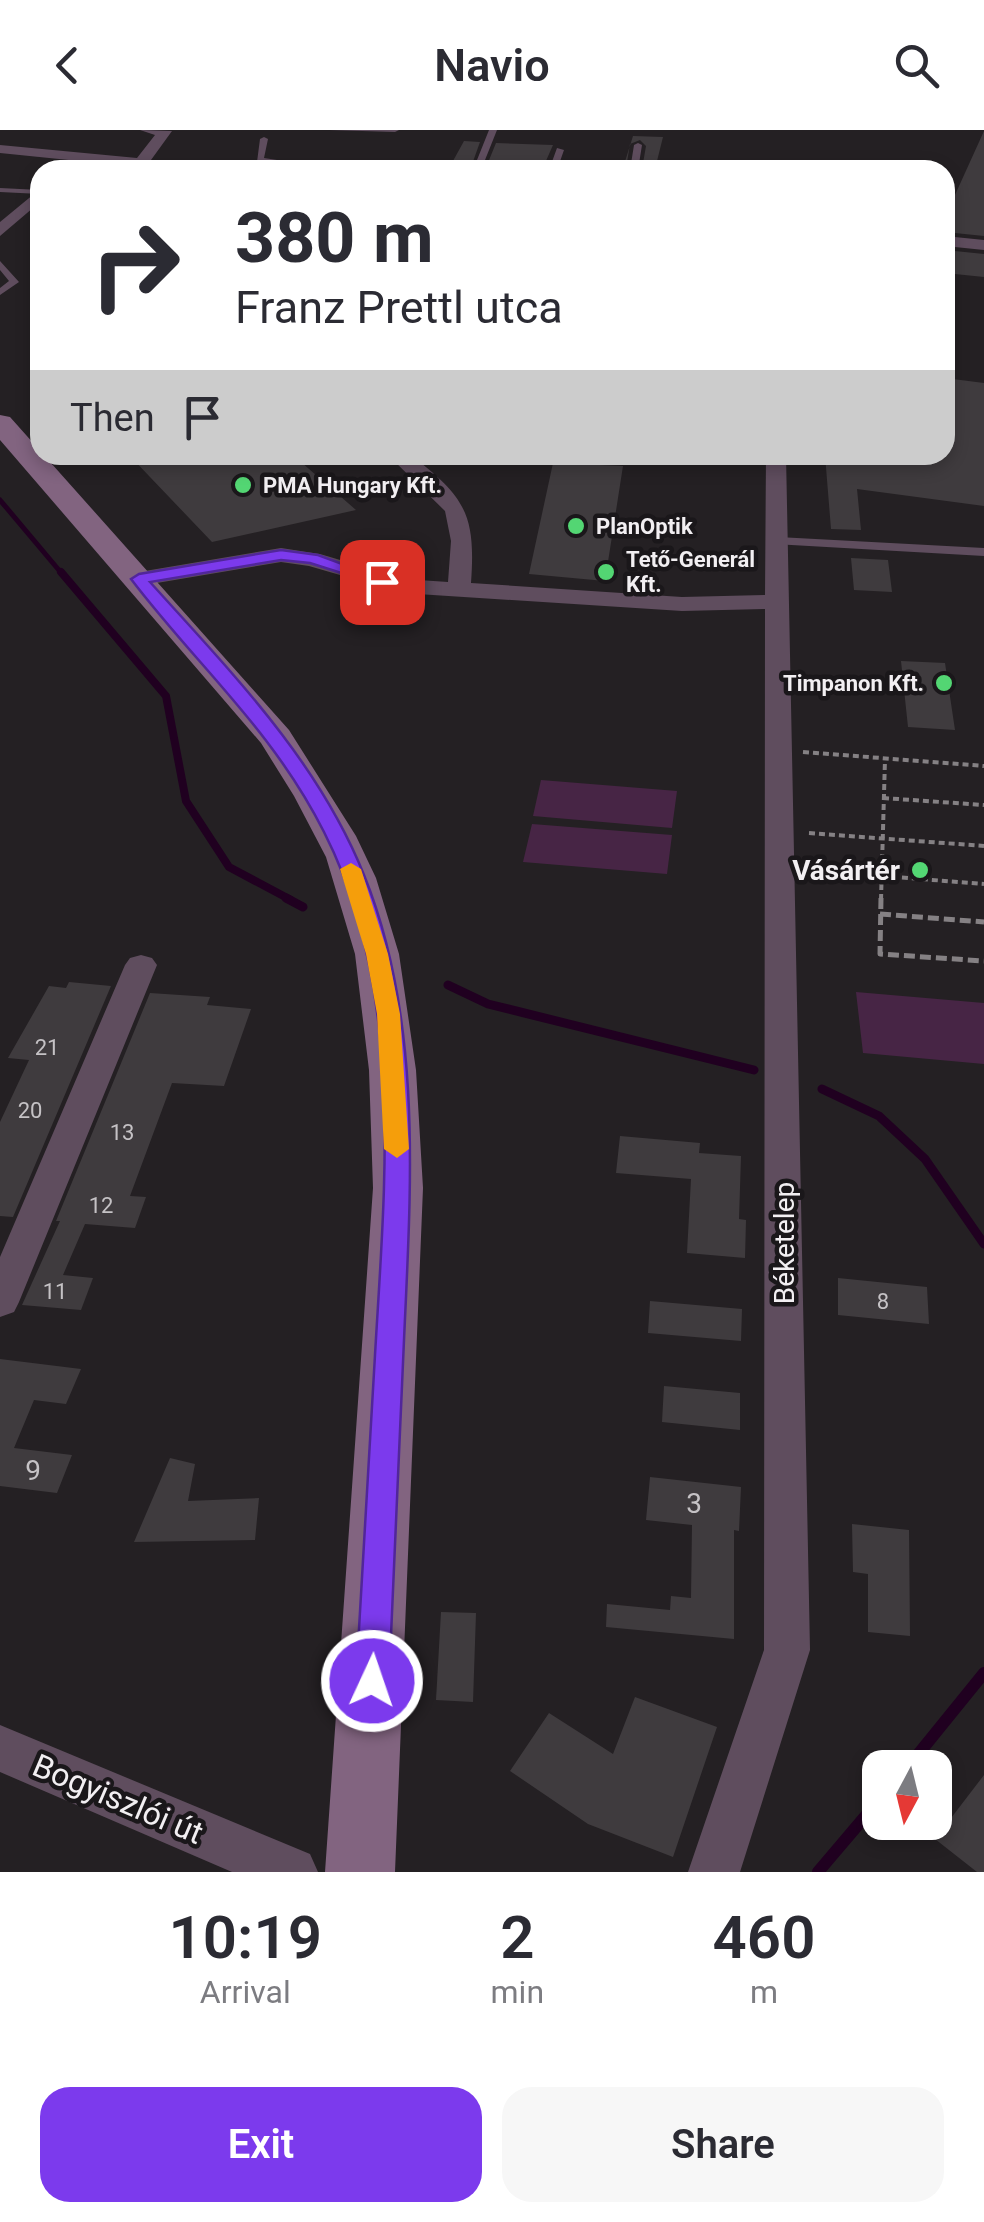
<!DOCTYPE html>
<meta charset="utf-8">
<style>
body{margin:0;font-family:Roboto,sans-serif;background:#f7f7f7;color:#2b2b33;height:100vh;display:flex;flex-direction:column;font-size:38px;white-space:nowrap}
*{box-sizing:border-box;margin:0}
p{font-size:32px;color:#7c7c81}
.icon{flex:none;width:55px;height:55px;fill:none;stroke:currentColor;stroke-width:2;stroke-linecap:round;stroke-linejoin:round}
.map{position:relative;height:1742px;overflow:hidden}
.sheet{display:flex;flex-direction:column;background:#fff;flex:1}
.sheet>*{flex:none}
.banner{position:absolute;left:30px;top:30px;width:925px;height:305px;border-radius:30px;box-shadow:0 5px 15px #0003;background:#fff;color:#2b2b33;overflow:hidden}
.needle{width:65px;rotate:187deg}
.controls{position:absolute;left:862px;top:1620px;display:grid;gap:20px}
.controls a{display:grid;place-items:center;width:90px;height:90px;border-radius:20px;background:#fff;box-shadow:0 5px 15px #0003;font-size:50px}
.pin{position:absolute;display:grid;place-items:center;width:85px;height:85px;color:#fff;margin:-42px;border-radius:20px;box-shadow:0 5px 15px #0006}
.me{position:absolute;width:110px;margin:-55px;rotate:3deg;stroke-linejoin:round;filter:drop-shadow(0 0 8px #0008)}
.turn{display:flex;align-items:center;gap:35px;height:210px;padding:0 40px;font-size:45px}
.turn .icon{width:130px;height:130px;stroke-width:2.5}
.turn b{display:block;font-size:70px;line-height:85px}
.then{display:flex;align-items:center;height:95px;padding:0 40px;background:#0003;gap:20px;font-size:38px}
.eta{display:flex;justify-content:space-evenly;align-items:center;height:170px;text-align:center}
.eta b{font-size:60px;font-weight:600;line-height:70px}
.action{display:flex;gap:20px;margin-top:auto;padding:20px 40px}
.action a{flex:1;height:115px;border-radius:30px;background:#7c3aed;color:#fff;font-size:40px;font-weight:600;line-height:115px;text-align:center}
.action a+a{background:#f7f7f7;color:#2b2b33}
header{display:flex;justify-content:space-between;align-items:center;height:130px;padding:0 40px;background:#fff;font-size:45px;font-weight:600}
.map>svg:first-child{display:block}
.green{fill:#472545}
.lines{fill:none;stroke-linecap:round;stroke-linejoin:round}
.stream-far3{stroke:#200020;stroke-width:5}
.stream-far2{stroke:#200020;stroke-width:8}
.stream-far1{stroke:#200020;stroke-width:9}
.stream{stroke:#200020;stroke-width:12}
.building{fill:#3f3b3e}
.path-far1{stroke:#858184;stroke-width:4;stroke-dasharray:6 4;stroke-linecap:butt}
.path{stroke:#858184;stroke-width:5;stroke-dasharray:11 5;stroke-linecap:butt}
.lane{fill:#5f4d5e;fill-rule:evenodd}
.street{fill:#5f4d5e;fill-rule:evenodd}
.secondary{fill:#826480;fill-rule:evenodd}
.route{fill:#7c3aed;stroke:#51269a;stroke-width:2.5}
.slow{fill:#f59e0b}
.poi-dot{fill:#53d673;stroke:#1a171a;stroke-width:4}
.labels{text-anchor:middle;stroke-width:9;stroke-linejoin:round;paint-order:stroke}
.far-poi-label{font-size:22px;font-weight:bold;fill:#f2eff2;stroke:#1a171a;text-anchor:start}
.number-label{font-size:22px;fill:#c5c2c5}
.poi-label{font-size:28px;font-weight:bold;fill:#f2eff2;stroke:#1a171a;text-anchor:end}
.street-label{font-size:28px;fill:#f2eff2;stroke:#1a171a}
.near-number-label{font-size:28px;fill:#c5c2c5}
.near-street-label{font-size:32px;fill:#f2eff2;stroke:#1a171a}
</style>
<header><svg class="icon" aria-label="back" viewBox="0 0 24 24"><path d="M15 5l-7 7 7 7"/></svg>Navio<svg class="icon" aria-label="search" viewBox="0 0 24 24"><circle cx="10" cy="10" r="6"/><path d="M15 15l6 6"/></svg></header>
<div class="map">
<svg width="984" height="1742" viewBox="0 0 984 1742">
<rect width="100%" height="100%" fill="#242023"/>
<path class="green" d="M 541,650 L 677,661 L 672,698 L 533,686 Z
M 532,694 L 672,705 L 667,744 L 523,732 Z
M 856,862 L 984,873 L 984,934 L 863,923 Z"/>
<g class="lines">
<path class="stream-far3" d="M 0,370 L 63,445"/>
<path class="stream-far2" d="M 61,442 L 166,566 L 186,671 L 229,737 L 291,770"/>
<path class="stream-far1" d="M 286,768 L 303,777
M 448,855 L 488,874 L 754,940
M 822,959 L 879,986 L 925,1029 L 984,1114"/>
<path class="stream" d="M 907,1638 L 984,1543
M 818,1742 L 880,1669"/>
</g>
<path class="building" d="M 984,1 L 984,106 L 945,102 L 945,87 Z
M 633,6 L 663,7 L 655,39 L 642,39 L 646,16 L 640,10 L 630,14 L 626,38 L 623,38 Z
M 464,11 L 480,12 L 470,40 L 448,40 Z
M 496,13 L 553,15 L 542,40 L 485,40 Z
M 945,120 L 984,124 L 984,147 L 945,143 Z
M 945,248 L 984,253 L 984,376 L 857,359 L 861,400 L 831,399 L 825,325 L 945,325 Z
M 129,325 L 293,325 L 356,380 L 212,412 Z
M 553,333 L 623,336 L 605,451 L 529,444 Z
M 851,428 L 888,430 L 892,462 L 854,460 Z
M 901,531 L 945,533 L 955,600 L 908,597 Z
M 69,852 L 111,856 L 13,1087 L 0,1086 L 0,992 L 29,930 L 8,928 L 49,856 L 66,858 Z
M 150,863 L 210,867 L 207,875 L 251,879 L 224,956 L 172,953 L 130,1066 L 146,1067 L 135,1098 L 85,1094 L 63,1145 L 93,1148 L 81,1180 L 22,1175 L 60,1091 L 56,1091 Z
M 620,1006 L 700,1013 L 699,1023 L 741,1026 L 739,1089 L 746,1090 L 745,1128 L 687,1123 L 691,1049 L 616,1043 Z
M 838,1148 L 927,1157 L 929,1194 L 838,1185 Z
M 650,1171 L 742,1179 L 741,1211 L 648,1203 Z
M 0,1229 L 81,1239 L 66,1274 L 34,1270 L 14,1318 L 72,1325 L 57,1363 L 0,1356 Z
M 664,1256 L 740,1263 L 740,1300 L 662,1292 Z
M 170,1328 L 195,1334 L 188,1371 L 259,1368 L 255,1410 L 134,1412 Z
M 650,1347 L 741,1357 L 739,1401 L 734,1400 L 734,1509 L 606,1497 L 607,1474 L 670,1480 L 671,1466 L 691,1468 L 692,1395 L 646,1390 Z
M 852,1394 L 909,1400 L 910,1506 L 868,1502 L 868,1444 L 853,1442 Z
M 441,1482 L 476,1483 L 473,1572 L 436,1570 Z
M 635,1567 L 717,1597 L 673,1727 L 588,1694 L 510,1641 L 549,1583 L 613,1624 Z
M 984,1645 L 984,1742 L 977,1742 L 935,1709 Z"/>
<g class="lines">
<path class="path-far1" d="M 803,622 L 984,636
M 883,668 L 984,675
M 809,703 L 984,716
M 882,746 L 984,754
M 881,770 L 885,629"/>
<path class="path" d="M 881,768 L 880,824 L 984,831
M 880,784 L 984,792"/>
<path class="lane" d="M 329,0 L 399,0 L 395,2 Z
M 489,0 L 497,0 L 481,40 L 473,40 Z
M 264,7 L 268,9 L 264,28 L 342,40 L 320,40 L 257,32 L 260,9 Z
M 638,13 L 642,15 L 638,40 L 630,40 L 634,15 Z
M 557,18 L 564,20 L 557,40 L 549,40 Z
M 0,58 L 40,60 L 40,64 L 0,62 Z
M 0,131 L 19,152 L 0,165 L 0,158 L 9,151 L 0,140 Z
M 778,407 L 984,418 L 984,426 L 774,414 L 772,411 Z"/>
<path class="street" d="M 140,0 L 172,1 L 151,30 L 211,36 L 218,40 L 167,40 L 0,23 L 0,15 L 137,28 L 155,5 Z
M 40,59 L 40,72 L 0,106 L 0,92 Z
M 945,106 L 984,110 L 984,120 L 945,116 Z
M 388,325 L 411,325 C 465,367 476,384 471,453 L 682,467 L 765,465 L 766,325 L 786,325 L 810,1520 L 740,1742 L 688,1742 L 764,1520 L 765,479 L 682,481 L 402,463 L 309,436 L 281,432 L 139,456 L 127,449 L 139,442 L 281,418 L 320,424 L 404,449 L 448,452 L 451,411 L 445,381 Z
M 141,825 L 152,828 L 157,835 L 19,1172 L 14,1182 L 0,1187 L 0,1127 L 125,835 L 130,828 Z
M 0,1595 L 310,1724 L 318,1742 L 232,1742 L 0,1642 Z"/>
<path class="secondary" d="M 0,285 L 10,287 L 289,600 L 356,706 L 376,748 L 399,824 L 416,940 L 423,1058 L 395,1742 L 325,1742 L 373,1058 L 369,940 L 355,824 L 326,727 L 294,666 L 261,613 L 0,310 Z"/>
</g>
<path class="route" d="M 281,420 L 318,425 L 391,452 L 382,456 L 310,433 L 281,430 L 150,452 C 231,542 318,630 364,745 C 423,891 411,1056 404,1210 C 399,1323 394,1437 389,1551 L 384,1561 L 372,1566 L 361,1561 L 356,1551 C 362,1442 369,1333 375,1225 C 385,1052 405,861 324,702 C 272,599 198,537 131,449 L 139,444 Z"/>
<path class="slow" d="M 351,733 L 361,739 L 388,824 L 400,884 L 409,1019 L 397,1028 L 384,1019 L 377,884 L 366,824 L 340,739 Z"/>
<g class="poi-dot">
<circle cx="243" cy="355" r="10"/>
<circle cx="576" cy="396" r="10"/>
<circle cx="606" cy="442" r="10"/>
<circle cx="944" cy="553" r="10"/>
<circle cx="920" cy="740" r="10"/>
</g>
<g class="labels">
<g class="far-poi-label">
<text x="263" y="363">PMA Hungary Kft.</text>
<text x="596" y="404">PlanOptik</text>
<text x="626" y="437">Tető-Generál<tspan x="626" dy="25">Kft.</tspan></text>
<text x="924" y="561" text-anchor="end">Timpanon Kft.</text>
</g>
<g class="number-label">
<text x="47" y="925">21</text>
<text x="30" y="988">20</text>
<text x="122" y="1010">13</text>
<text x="101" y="1083">12</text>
<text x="55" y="1169">11</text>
<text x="883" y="1179">8</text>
</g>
<g class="poi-label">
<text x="900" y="750">Vásártér</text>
</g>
<g class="street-label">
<text transform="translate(784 1113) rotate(-90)" y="10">Béketelep</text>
</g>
<g class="near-number-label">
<text x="33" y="1350">9</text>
<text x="694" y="1383">3</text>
</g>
<g class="near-street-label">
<text transform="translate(118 1669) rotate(23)" y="11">Bogyiszlói út</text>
</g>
</g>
</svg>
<div class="controls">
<a><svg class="needle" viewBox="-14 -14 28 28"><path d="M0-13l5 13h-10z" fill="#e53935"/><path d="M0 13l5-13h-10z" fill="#7c7c81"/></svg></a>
</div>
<div class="pin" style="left:382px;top:452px;background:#d93025"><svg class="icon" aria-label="arrive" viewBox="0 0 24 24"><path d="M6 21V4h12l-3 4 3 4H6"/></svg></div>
<svg class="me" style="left:372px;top:1551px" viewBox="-20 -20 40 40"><circle r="17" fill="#7c3aed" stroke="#fff" stroke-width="3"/><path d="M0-11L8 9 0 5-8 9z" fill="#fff"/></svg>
<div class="banner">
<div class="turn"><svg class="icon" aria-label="right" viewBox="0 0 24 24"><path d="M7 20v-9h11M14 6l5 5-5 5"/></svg><div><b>380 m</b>Franz Prettl utca</div></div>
<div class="then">Then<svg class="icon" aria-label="arrive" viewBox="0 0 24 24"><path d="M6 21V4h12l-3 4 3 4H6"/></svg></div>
</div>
</div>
<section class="sheet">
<div class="eta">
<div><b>10:19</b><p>Arrival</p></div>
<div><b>2</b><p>min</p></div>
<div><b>460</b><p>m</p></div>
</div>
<div class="action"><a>Exit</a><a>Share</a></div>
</section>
